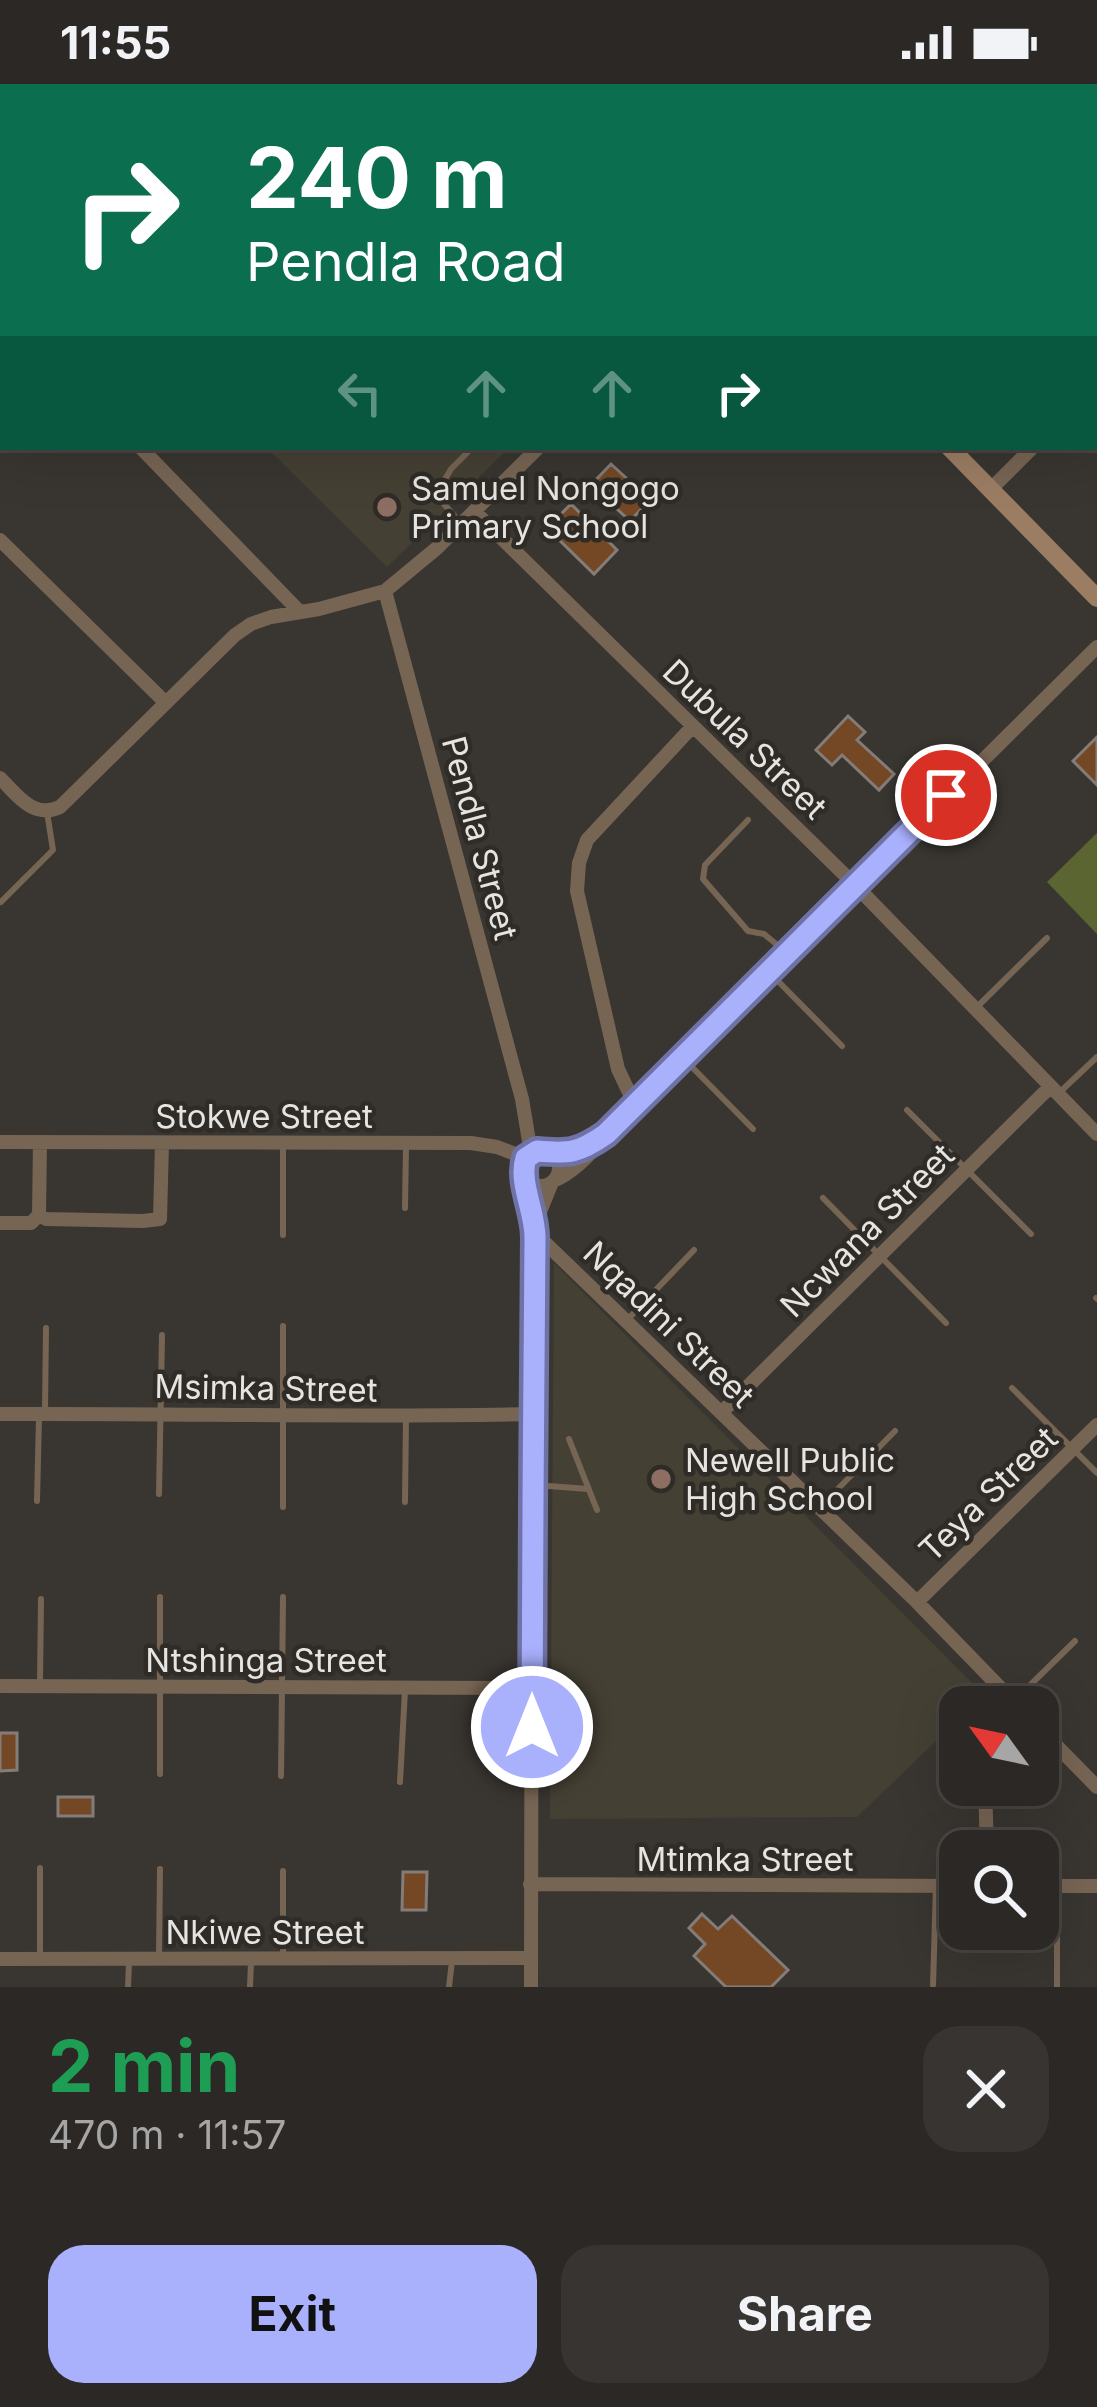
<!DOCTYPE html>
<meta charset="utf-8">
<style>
body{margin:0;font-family:Inter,sans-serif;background:#373432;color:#f1f3f6;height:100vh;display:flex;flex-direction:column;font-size:45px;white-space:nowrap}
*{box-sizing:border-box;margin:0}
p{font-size:39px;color:#a6a6a7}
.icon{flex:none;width:66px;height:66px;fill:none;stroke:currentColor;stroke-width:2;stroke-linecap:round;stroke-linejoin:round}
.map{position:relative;height:1903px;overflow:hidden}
.sheet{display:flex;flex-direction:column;background:#2b2825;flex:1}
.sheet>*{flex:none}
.top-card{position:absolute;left:0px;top:0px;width:1098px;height:366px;box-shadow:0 12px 48px #0002,0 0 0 3px #474442;background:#0b6e4f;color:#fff;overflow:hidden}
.needle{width:78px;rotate:303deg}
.buttons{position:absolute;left:939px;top:1602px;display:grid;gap:24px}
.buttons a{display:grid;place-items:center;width:120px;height:120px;border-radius:24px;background:#2b2825;box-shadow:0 12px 48px #0002,0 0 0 3px #474442;font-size:60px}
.pin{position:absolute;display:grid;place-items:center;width:102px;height:102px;color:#fff;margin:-51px;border:6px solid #fff;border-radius:50%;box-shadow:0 3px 12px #0007}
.me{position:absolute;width:132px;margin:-66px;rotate:0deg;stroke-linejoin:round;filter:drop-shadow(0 0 9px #0008)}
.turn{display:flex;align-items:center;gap:42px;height:252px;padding:0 48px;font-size:54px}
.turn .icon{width:156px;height:156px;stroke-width:2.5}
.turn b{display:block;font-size:84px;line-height:102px}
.lanes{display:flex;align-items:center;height:114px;padding:0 48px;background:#0003;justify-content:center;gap:60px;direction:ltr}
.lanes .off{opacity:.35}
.round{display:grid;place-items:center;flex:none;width:126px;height:126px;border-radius:36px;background:#373432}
.headline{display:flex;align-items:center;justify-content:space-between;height:204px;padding:0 48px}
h1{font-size:72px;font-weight:700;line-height:90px;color:#1e9e55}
.primary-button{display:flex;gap:24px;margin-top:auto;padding:24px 48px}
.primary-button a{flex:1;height:138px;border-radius:36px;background:#a9b0fc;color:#111;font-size:48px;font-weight:700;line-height:138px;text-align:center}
.primary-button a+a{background:#373432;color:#f1f3f6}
.status{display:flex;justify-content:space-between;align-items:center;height:84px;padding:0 60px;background:#2b2825;direction:ltr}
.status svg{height:33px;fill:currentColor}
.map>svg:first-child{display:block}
.built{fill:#454034}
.green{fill:#5a6532}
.building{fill:#744824;stroke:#837c78;stroke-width:3}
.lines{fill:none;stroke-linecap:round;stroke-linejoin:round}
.lane{stroke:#776554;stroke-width:6}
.street{stroke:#776554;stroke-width:14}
.secondary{stroke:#9b7d63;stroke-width:18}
.route-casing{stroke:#6e72a4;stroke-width:30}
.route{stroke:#a9b0fc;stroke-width:21}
.education-dot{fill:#8d6e63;stroke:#2f2c27;stroke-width:4.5}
.labels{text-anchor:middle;stroke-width:9;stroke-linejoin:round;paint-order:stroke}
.poi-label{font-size:33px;fill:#e6e4e1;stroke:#2f2c27;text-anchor:start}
.street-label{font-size:33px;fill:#e6e4e1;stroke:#2f2c27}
</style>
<div class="status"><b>11:55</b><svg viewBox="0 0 49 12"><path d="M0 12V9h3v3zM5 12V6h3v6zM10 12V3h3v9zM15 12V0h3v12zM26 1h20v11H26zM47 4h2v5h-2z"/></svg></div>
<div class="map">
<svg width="1097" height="1903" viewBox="0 0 1097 1903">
<rect width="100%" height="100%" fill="#393631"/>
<path class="built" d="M 266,363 L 510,363 L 387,483 Z
M 554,1179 L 984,1611 L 971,1623 L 960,1623 L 960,1634 L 857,1733 L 550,1735 Z"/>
<path class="green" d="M 1097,749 L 1097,850 L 1047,798 Z"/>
<path class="building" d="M 611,380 L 650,416 L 630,437 L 591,401 Z
M 571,420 L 617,466 L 594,490 L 547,444 Z
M 848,632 L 865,648 L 857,656 L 894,690 L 879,706 L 842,671 L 832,681 L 816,666 Z
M 1097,653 L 1097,701 L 1073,677 Z
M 0,1649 L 17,1649 L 17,1686 L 0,1687 Z
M 58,1713 L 93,1713 L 93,1732 L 58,1732 Z
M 403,1788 L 427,1788 L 426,1826 L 402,1826 Z
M 702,1830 L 718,1845 L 732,1832 L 788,1886 L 771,1903 L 726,1903 L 694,1872 L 705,1860 L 689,1844 Z"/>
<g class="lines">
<path class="lane" d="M 1095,158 L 1097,156
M 459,437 L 444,420 L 438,407 L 451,385 L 473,363
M 748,736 L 705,781 L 703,795 L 748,847 L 764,850 L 787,869
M 1,818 L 53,766 L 47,728
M 771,890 L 842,962
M 977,923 L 1047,854
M 685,976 L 753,1045
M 1060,1008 L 1097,973
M 907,1026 L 1031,1150
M 823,1114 L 946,1239
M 405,1124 L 406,1063
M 283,1151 L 283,1063
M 1096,1214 L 1097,1215
M 629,1234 L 694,1166
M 1012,1304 L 1097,1389
M 45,1326 L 46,1244
M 569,1355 L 597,1426
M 535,1401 L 588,1405
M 159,1410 L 162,1251
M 37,1417 L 39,1333
M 405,1418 L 406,1333
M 822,1421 L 895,1347
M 283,1423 L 283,1242
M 160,1513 L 160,1690
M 40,1599 L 41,1515
M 1016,1615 L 1075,1557
M 281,1692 L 283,1513
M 400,1698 L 405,1606
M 1057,1806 L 1057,1902
M 40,1871 L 40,1784
M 159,1871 L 160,1785
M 283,1871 L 283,1787
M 933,1901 L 936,1802
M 128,1903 L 129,1879
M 250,1903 L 251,1878
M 449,1903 L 452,1877"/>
<path class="street" d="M 345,0 L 348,3
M 784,3 L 787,0
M 1095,18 L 1097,16
M 1095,60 L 1097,62
M 1095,201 L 1097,203
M 0,224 L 3,227
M 1095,301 L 1097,299
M 1095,343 L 1097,345
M 140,363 L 299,527
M 991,405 L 1033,363
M 474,427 L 855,801 L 1097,1050
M 0,456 L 165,618
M 385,507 L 522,1015 L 531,1069
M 0,694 C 18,712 33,735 60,723 L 235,551 L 251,540 L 271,533 L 319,525 L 385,507 L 437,464 L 539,363
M 635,1021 L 618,985 L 577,807 L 579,779 L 587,756 L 693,642
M 0,1058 L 471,1059 L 497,1063 L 526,1074
M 40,1058 L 39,1131 L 46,1135 L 143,1137 L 160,1135 L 162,1059
M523 1084a18 18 0 1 1 36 0a18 18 0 1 1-36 0Z
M 552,1071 L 579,1067 L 592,1059
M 526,1095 L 535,1149 L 532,1330 L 531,1903
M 553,1097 C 575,1088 592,1069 606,1050 L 1097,563
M 0,1139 L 31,1139 L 39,1131
M 535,1140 L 552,1098
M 535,1149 L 917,1518 L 1019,1623
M 722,1328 L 1050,1003
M 0,1330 C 177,1329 354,1334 532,1330
M 917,1518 L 1097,1341
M 0,1602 L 532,1604
M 1038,1643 L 1097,1703
M 985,1701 L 987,1767
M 530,1800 L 960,1802
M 1038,1802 L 1097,1802
M 0,1875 L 530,1874"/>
<path class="secondary" d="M 583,0 L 586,3
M 949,363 L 1097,514"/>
</g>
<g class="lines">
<g class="route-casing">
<path id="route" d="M 532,1643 C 533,1480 533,1318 535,1155 C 536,1129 518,1098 526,1074 L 537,1067 C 569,1070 579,1069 606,1050 L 946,711"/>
</g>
<use href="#route" class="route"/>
</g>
<g class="education-dot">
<circle cx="387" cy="423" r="12"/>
<circle cx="661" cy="1395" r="12"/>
</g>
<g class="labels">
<g class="poi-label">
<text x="411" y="416">Samuel Nongogo<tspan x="411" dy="38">Primary School</tspan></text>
<text x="685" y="1388">Newell Public<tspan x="685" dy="38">High School</tspan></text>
</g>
<g class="street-label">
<text transform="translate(745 655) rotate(44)" y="12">Dubula Street</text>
<text transform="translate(480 754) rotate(75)" y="12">Pendla Street</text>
<text x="264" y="1044">Stokwe Street</text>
<text transform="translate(867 1146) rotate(-45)" y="12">Ncwana Street</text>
<text transform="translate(669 1240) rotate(44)" y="12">Nqadini Street</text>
<text transform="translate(266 1304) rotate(1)" y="12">Msimka Street</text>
<text transform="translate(988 1410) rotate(-44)" y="12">Teya Street</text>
<text x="266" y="1588">Ntshinga Street</text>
<text x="745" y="1787">Mtimka Street</text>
<text x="265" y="1860">Nkiwe Street</text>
</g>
</g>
</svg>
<div class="buttons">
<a><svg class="needle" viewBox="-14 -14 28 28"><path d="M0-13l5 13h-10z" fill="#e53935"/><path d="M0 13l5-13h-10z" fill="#a6a6a7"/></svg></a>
<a><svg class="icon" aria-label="search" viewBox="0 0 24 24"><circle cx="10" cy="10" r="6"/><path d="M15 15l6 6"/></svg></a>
</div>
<div class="pin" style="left:946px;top:711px;background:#d93025"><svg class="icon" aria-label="arrive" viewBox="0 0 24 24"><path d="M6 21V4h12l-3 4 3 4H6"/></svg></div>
<svg class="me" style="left:532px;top:1643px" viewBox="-20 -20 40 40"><circle r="17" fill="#a9b0fc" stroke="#fff" stroke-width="3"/><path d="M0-11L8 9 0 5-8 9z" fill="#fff"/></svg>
<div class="top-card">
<div class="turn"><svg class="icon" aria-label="right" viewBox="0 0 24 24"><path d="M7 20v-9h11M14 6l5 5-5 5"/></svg><div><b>240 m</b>Pendla Road</div></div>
<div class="lanes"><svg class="icon off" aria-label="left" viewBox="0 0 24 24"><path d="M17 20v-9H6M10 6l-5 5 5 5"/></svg><svg class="icon off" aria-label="ahead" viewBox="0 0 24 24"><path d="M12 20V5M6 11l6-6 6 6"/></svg><svg class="icon off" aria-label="ahead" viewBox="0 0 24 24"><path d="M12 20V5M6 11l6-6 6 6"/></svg><svg class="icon" aria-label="right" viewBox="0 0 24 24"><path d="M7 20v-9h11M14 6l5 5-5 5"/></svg></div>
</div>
</div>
<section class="sheet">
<div class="headline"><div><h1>2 min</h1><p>470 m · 11:57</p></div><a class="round"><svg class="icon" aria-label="close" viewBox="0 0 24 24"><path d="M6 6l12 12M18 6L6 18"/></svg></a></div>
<div class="primary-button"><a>Exit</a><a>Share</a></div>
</section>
